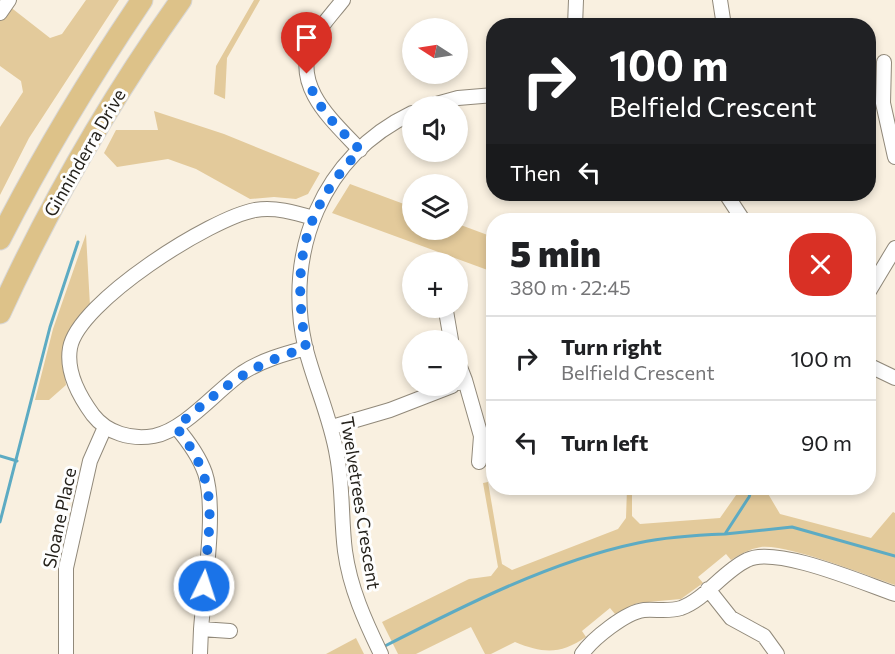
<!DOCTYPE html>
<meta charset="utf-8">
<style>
body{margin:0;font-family:Commissioner,sans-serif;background:#f6f6f6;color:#202124;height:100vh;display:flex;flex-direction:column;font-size:22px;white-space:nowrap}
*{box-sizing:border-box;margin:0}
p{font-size:20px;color:#757577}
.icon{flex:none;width:33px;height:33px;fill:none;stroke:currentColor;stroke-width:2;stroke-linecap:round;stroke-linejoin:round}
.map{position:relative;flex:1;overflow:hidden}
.drawer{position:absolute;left:486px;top:213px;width:390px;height:282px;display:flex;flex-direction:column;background:#fff;border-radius:24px;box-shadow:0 3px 9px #0003}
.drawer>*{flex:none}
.guide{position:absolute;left:486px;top:18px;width:390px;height:183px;border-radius:24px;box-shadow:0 3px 9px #0003;background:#202124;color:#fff;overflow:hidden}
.needle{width:39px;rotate:282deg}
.fabs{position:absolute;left:402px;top:18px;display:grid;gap:12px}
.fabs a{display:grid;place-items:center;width:66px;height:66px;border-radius:50%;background:#fff;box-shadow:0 3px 9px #0003;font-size:30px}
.pin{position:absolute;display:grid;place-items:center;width:51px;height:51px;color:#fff;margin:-62px -26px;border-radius:50% 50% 50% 0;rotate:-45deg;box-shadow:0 0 6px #0007}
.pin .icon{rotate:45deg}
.me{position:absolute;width:66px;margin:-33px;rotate:4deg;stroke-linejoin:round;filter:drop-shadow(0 0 4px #0008)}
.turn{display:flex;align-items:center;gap:21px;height:126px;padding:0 24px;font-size:27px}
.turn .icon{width:78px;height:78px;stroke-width:2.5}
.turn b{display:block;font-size:42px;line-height:51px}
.then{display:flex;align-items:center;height:57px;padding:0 24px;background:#0003;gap:12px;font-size:22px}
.round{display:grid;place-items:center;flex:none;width:63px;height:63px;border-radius:24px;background:#f6f6f6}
.head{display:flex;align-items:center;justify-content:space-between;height:102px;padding:0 24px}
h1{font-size:36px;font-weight:800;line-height:45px}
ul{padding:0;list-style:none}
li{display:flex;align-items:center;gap:18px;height:84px;padding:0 24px;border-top:2px solid #e0e0e0}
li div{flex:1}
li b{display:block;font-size:22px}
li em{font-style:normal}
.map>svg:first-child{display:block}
.green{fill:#e3ca9b}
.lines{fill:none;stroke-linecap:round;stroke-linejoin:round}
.stream{stroke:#5dabc3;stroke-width:3}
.street-casing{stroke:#91897a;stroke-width:16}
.primary-casing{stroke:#d8d7d6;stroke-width:23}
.street{stroke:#fff;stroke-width:14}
.primary{stroke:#ddc289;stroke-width:21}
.route{stroke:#1a73e8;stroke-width:10;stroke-dasharray:0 18}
.labels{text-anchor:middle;stroke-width:6;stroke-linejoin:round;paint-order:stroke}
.street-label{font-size:18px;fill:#24211b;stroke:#fefefe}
</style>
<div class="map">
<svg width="895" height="654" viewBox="0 0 895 654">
<rect width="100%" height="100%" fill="#f9f0e0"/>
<path class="green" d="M 86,0 L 119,0 L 29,138 L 0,195 L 0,127 L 23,92 L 21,81 L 0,66 L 0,19 L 9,6 L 50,38 L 62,34 Z
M 254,0 L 260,0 L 227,58 L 225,99 L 214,94 L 216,66 Z
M 154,111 L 224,134 L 320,173 L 308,194 L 296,199 L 274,197 L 250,199 L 196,169 L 168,159 L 117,167 L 104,153 L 116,130 L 158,130 Z
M 350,184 L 412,207 L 412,230 L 458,230 L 458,224 L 493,237 L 493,272 L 332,213 Z
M 86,234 L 90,306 C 61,336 62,344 66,385 L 49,400 L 35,400 L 53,329 Z
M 488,482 L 502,564 L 512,570 L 618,529 L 626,518 L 627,488 L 632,488 L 632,516 L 640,524 L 720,518 L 741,488 L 768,488 L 767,492 L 780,514 L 871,538 L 893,512 L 895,513 L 895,585 C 865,575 788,544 761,547 C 749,549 741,554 731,560 L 726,554 L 698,577 L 703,583 L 681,599 L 637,603 L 615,614 L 610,608 L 582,631 L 586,637 C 561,654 544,654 515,642 L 491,654 L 485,654 L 471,627 L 416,654 L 398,654 L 382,622 L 469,579 L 491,576 L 498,567 L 483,483 Z
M 356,638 L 364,654 L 326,654 Z"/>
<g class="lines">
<path class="stream" d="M 0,456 L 17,461
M 0,522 L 50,327 L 78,242
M 725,534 L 792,527 L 895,556
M 383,647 C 461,607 551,561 638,543 C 666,537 696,535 725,534 L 749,497 L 752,488"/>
<g class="street-casing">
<path id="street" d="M 343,0 C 333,13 320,26 312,42 C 291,86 333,121 360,150
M 720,0 L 724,26
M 0,13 L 9,0
M 575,26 L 576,0
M 884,62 L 883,103 L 895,157
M 429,106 L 458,98 L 494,95
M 726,194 L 743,220
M 868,293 L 895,248
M 446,311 L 451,340
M 306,348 C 284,354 262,360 242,373 C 216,391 185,430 154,436 C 131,440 107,433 93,415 C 79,396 66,371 70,348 C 78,302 211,218 255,210 C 275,207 294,212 313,218
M 458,362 L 465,380 L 458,383
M 868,365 L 895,378
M 465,380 L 481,436 L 479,462
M 176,427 C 188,441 199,456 205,473 C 217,508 204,589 201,629
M 332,427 L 390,410 L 452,386
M 708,589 L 731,618 L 764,636 L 777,654
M 66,654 L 66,568 L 90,461 L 105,427
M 200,654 L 201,629 L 230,631
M 381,654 C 365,621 350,588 345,551 C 341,520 343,487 337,456 C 331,418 314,383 305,346 C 284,252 322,156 412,113
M 582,654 C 592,639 626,612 644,610 C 656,609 669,612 681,608 C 706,599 722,572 747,560 C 775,545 863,583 895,594"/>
</g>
<g class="primary-casing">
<path id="primary" d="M 0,239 C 42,156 90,77 142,0
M 0,313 C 50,204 111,98 181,0"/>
</g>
<use href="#street" class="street"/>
<use href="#primary" class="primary"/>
</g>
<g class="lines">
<path class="route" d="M 204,586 C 209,518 222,485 176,427 C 223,388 246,366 306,348 C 292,265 301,213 360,150 C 338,127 314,107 307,74"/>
</g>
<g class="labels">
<g class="street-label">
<text transform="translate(85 153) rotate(-60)" y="6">Ginninderra Drive</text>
<text transform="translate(360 503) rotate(81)" y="6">Twelvetrees Crescent</text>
<text transform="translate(60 518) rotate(-78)" y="6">Sloane Place</text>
</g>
</g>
</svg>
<div class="fabs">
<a><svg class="needle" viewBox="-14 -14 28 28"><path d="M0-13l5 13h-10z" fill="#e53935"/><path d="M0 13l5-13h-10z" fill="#757577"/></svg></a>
<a><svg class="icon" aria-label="sound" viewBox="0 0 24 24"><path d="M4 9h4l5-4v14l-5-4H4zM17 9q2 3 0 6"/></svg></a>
<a><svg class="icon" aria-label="layers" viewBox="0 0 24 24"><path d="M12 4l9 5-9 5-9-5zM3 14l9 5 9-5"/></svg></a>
<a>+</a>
<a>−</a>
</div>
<div class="pin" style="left:307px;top:74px;background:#d93025"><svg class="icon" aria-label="arrive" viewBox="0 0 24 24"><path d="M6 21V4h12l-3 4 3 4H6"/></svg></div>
<svg class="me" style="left:204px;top:586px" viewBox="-20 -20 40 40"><circle r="17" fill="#1a73e8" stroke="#fff" stroke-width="3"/><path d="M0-11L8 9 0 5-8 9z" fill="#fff"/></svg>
<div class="guide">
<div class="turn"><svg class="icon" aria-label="right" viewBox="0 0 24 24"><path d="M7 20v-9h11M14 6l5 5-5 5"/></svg><div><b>100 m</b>Belfield Crescent</div></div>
<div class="then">Then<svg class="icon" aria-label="left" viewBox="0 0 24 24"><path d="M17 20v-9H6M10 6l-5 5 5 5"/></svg></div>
</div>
<section class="drawer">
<div class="head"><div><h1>5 min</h1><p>380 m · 22:45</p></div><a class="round" style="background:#d93025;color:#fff"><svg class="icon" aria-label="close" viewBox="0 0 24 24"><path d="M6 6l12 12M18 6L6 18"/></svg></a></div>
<ul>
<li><svg class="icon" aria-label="right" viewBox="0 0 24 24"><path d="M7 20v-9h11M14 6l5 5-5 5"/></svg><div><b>Turn right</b><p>Belfield Crescent</p></div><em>100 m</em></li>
<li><svg class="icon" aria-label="left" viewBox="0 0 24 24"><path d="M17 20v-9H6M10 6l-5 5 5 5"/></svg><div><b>Turn left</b></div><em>90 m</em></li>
</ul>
</section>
</div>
